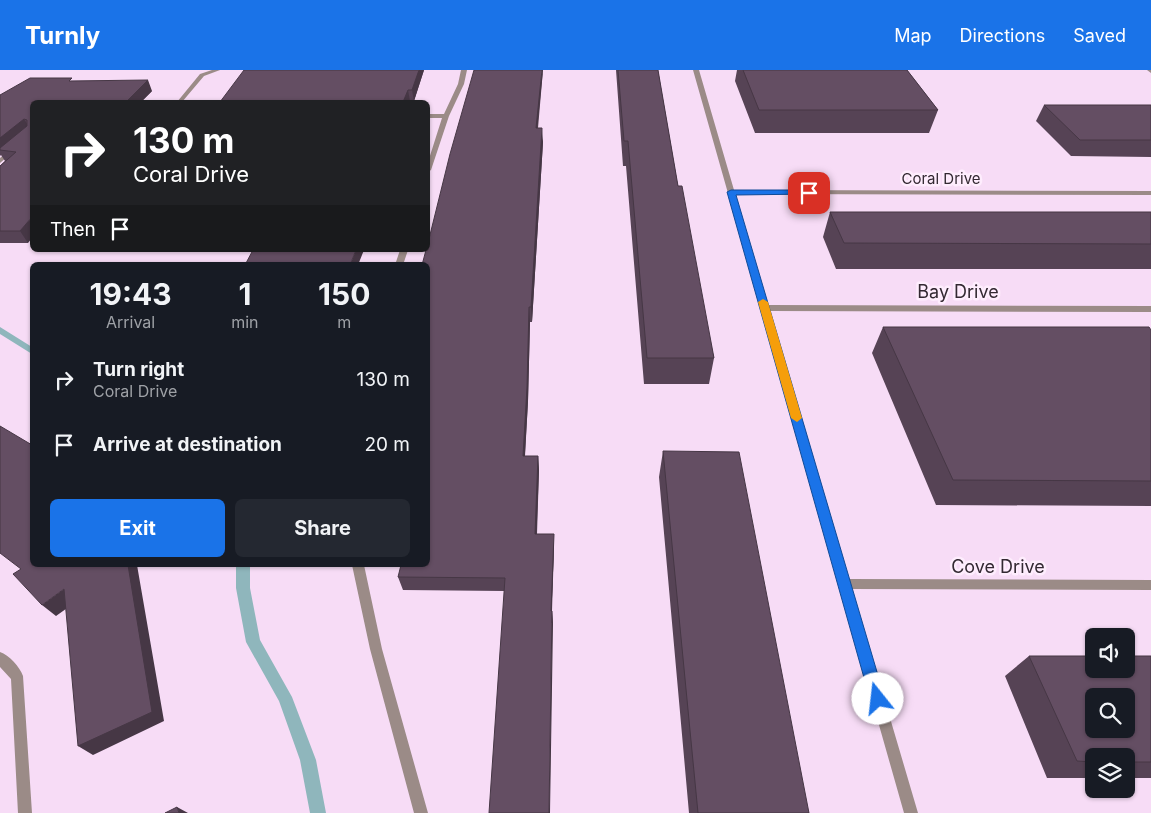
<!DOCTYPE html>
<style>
body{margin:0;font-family:Inter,sans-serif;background:#242831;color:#f1f3f6;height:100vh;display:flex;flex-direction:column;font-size:19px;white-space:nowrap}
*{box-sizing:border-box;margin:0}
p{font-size:16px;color:#9ea1a6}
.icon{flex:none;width:28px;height:28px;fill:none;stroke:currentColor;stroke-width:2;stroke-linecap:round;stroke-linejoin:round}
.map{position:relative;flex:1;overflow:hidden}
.sheet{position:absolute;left:30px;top:192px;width:400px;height:305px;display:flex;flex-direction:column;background:#171b24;border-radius:8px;box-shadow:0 1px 4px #0004}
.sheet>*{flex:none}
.banner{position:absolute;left:30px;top:30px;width:400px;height:152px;border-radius:8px;box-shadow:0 1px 4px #0004;background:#202124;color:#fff;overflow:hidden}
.tools{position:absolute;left:1085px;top:558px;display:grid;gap:10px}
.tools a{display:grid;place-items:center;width:50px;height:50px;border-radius:8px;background:#171b24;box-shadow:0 1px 4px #0004;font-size:25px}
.pin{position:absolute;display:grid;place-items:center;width:42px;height:42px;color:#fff;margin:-21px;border-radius:10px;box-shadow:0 2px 8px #0006}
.me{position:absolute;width:55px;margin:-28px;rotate:344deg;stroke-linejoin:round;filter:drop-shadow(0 0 4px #0008)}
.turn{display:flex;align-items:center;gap:18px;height:105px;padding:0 20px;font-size:22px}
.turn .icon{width:65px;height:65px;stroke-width:2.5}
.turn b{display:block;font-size:35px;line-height:42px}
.then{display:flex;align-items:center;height:48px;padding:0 20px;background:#0003;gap:10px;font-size:19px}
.eta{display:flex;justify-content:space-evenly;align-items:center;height:85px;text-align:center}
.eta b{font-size:30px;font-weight:700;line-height:35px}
.button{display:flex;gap:10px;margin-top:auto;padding:10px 20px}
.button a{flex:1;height:58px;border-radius:8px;background:#1a73e8;color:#fff;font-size:20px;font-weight:700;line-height:58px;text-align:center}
.button a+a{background:#242831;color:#f1f3f6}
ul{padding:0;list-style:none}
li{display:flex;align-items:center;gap:15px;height:65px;padding:0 20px}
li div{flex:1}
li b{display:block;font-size:19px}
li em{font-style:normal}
header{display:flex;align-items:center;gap:30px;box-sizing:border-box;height:70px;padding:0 25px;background:#1a73e8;color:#fff}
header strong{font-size:24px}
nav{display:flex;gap:28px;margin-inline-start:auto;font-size:18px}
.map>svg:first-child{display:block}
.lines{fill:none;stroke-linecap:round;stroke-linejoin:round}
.stream{fill:#8fb6bc;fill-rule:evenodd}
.service{fill:#9b8b87;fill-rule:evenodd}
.minor{fill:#9b8b87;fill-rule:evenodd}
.wall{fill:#564355}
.shaded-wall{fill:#463745}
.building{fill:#644e63;stroke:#463745;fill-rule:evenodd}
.route{fill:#1a73e8;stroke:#114b97}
.slow{fill:#f59e0b}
.labels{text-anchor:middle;stroke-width:5;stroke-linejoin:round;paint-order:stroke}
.far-street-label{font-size:15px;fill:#332932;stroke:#feedfd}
.street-label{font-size:18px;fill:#332932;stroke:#feedfd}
</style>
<header>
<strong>Turnly</strong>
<nav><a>Map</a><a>Directions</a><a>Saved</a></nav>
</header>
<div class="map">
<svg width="1151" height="743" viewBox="0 0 1151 743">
<rect width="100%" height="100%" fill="#f7dcf6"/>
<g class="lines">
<path class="stream" d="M 0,257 L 32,277 L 32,284 L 0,264 Z
M 236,495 L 250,495 L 250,518 L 260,570 L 292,627 L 316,690 L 326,743 L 310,743 L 300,690 L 279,631 L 246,572 L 236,518 Z"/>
<path class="service" d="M 352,495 L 364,495 L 382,579 L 428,743 L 414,743 L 370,579 Z"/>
<path class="minor" d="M 212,0 L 220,0 L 204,6 L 182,32 L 177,32 L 200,4 Z
M 461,0 L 467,0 L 464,14 L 449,46 L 431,100 L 428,102 L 428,92 L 442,48 L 428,48 L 428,44 L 444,44 L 458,14 Z
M 693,0 L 699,0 L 734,120 L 1151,121 L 1151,125 L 735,124 L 768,235 L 1151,236 L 1151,242 L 770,241 L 849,509 L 1151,510 L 1151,520 L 852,519 L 918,743 L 904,743 Z
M 1147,0 L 1151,0 L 1151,3 Z
M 32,61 L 32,66 L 0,93 L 0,88 Z
M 400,180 L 408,180 L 403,195 L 395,195 Z
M 0,582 C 9,585 20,597 23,606 L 32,743 L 18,743 L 11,609 L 0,597 Z"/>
</g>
<path class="wall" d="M 424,0 L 414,31 L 410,31 L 409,32 L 220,32 Z
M 543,0 L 538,58 L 543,72 L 532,252 L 530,252 L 528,331 L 525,386 L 538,386 L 539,400 L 537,464 L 554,477 L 552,541 L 553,554 L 504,521 L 403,520 L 398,507 L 428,495 Z
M 616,0 L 658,0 L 678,116 L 714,288 L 709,314 L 644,314 L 626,96 L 623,96 Z
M 737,0 L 907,0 L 938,40 L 929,63 L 755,63 L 735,11 Z
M 73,11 L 152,21 L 141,32 L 32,32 L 28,173 L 0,173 L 0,96 L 5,91 L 1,85 L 0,86 L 0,25 Z
M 1044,35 L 1151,35 L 1151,87 L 1071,86 L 1036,51 Z
M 830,142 L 1151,142 L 1151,199 L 836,199 L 823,167 Z
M 883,257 L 1151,260 L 1151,436 L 936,435 L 872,283 Z
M 663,381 L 809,743 L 689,743 L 659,407 Z
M 1029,586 L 1151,586 L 1151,708 L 1126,708 L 1126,686 L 1094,686 L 1094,708 L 1047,708 L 1005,606 Z"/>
<path class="shaded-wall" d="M 419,0 L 424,0 L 414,31 L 412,20 Z
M 542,0 L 543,0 L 536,71 L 536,58 Z
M 148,10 L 152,21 L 141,32 L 126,32 Z
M 408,20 L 410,31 L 409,32 L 403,32 Z
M 24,49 L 31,60 L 0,80 L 0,68 Z
M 542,58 L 543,72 L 532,252 L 531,237 Z
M 32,147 L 32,168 L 28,173 L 20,161 Z
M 356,180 L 364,180 L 358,195 L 350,195 Z
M 529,237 L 530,252 L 528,331 L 524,400 L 523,386 Z
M 538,386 L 539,400 L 536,477 L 535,464 Z
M 554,464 L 554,477 L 551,554 L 551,541 Z
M 128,495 L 137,495 L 164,651 L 93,685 L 78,676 Z
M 64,519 L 77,531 L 56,546 L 42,535 Z
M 552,541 L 553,554 L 550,743 L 549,743 Z
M 177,737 L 188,743 L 179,743 Z"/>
<path class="building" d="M 244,0 L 419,0 L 412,20 L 408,20 L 403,32 L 220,32 Z
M 474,0 L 542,0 L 536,58 L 542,58 L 531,237 L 529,237 L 527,317 L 523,386 L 538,386 L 535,464 L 554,464 L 551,541 L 552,541 L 549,743 L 489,743 L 505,508 L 398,507 L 401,495 L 428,495 L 428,195 L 422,195 L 426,180 L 428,180 L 428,173 L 450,84 Z
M 618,0 L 658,0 L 678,116 L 682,116 L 714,288 L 647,288 L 628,71 L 624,71 Z
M 743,0 L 907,0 L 938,40 L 759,40 Z
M 30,8 L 72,8 L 69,11 L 148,10 L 126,32 L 32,32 L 32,147 L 20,161 L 0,161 L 0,96 L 16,82 L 0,80 L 0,78 L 27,56 L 27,50 L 24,49 L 0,68 L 0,25 Z
M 1044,35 L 1151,35 L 1151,70 L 1080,70 Z
M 830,142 L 1151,142 L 1151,174 L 844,173 Z
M 253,180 L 356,180 L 350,195 L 245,195 Z
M 883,257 L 1149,257 L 1151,260 L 1151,411 L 953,410 Z
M 0,356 L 32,375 L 32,495 L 128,495 L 152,642 L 78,676 L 64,519 L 42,535 L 13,504 L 21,499 L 0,483 Z
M 663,381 L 739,382 L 809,743 L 698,743 Z
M 1029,586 L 1094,586 L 1094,599 L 1126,599 L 1126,586 L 1151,586 L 1151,692 L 1126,692 L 1126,686 L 1094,686 L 1094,692 L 1077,691 ZM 1094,626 L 1126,626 L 1126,659 L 1094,659 Z
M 177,737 L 179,743 L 165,743 Z"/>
<path class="route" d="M 809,120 L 813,123 L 812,124 L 736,125 L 885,629 L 883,634 L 878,636 L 872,634 L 870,629 L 727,122 L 731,120 Z"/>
<path class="slow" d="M 763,229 L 768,232 L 802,348 L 797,352 L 791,348 L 758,232 Z"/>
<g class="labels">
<g class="far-street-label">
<text x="941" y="114">Coral Drive</text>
</g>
<g class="street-label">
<text x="958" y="228">Bay Drive</text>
<text x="998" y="503">Cove Drive</text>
</g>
</g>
</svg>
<div class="tools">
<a><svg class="icon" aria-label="sound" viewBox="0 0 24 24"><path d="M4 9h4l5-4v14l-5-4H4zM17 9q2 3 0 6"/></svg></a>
<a><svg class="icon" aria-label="search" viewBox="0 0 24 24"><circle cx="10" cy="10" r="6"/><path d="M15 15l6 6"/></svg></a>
<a><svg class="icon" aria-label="layers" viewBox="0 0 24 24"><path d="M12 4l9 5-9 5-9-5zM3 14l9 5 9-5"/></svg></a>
</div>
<div class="pin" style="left:809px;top:123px;background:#d93025"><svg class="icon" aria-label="arrive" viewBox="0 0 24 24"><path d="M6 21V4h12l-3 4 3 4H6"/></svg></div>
<svg class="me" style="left:878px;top:629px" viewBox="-20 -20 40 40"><circle r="19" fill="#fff"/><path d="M0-13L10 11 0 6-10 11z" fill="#1a73e8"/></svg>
<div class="banner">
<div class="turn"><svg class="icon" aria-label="right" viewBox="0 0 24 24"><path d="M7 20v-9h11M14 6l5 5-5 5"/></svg><div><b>130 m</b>Coral Drive</div></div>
<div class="then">Then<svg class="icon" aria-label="arrive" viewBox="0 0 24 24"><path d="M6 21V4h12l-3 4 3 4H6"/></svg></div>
</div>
<section class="sheet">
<div class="eta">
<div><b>19:43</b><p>Arrival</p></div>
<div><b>1</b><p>min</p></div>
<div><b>150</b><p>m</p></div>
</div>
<ul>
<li><svg class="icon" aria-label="right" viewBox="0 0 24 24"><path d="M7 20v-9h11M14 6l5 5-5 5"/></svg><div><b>Turn right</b><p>Coral Drive</p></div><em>130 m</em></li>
<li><svg class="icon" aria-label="arrive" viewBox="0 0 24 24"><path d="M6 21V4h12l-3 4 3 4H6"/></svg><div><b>Arrive at destination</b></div><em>20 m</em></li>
</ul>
<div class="button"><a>Exit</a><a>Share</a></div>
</section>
</div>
